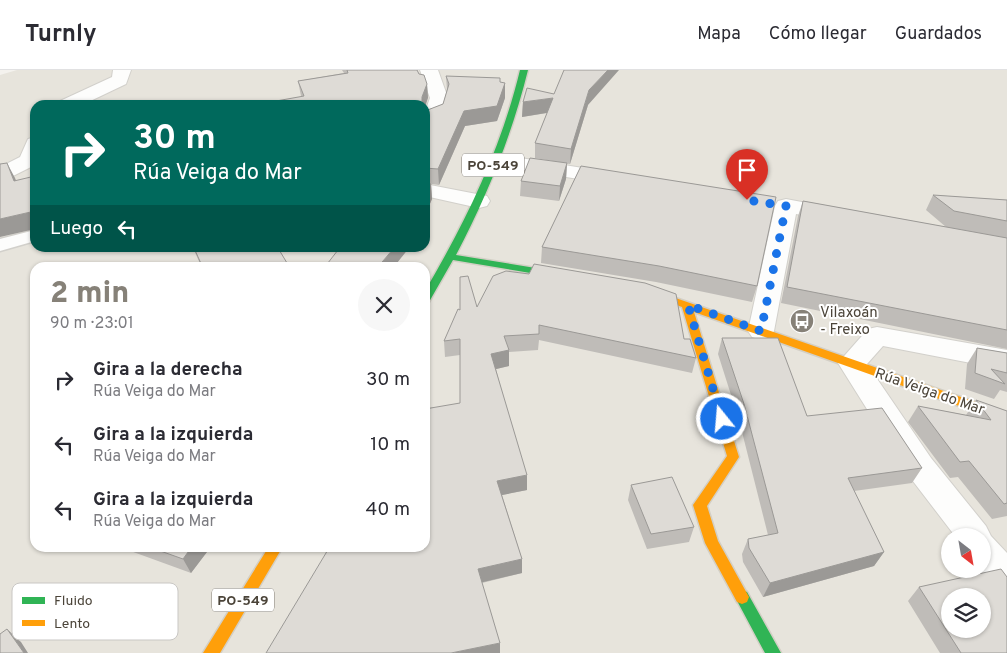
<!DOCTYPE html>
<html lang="es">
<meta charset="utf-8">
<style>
body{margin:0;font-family:Overpass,sans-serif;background:#f7f7f7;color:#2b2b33;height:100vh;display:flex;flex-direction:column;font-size:19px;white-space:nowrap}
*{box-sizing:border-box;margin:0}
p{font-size:16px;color:#7c7c81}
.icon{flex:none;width:28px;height:28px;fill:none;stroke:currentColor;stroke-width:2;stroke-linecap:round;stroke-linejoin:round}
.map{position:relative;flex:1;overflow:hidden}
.details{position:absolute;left:30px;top:192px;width:400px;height:290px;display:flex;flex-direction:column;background:#fff;border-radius:15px;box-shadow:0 1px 4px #0004}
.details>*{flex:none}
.banner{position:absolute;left:30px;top:30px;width:400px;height:152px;border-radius:15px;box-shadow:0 1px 4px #0004;background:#00695c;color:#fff;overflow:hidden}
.needle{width:32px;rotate:149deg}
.controls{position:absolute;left:941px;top:458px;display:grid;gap:10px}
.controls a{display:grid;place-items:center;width:50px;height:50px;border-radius:50%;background:#fff;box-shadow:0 1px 4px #0004;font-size:25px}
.pin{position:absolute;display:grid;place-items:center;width:42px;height:42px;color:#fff;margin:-51px -21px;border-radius:50% 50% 50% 0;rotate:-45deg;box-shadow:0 0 5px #0007}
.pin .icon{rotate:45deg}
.me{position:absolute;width:55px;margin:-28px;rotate:343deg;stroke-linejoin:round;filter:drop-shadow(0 0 4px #0008)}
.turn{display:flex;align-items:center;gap:18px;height:105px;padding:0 20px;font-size:22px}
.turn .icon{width:65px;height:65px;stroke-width:2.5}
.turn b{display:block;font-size:35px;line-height:42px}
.then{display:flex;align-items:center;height:48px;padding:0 20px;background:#0003;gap:10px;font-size:19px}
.round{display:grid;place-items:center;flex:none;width:52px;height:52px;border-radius:26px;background:#f7f7f7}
.head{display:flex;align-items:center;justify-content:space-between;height:85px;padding:0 20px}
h1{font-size:30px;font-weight:800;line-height:38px;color:#868178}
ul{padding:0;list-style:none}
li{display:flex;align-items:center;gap:15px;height:65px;padding:0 20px}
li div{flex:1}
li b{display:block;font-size:19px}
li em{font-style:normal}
header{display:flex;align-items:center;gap:30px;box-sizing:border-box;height:70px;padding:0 25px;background:#fff;border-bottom:1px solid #e1e1e2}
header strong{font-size:24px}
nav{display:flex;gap:28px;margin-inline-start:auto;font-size:18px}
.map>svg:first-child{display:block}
.residential{fill:#e7e4dc;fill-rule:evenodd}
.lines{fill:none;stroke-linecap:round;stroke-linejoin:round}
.lane-casing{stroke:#d2d0cb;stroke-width:3}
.street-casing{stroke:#d2d0cb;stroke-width:2}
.fast-casing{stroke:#d3cfc5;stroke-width:3}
.slow-casing{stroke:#d3cfc5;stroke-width:3}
.lane{fill:#fdfdfc;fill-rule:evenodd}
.street{fill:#fdfdfc;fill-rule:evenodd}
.fast{fill:#30b455;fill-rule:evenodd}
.slow{fill:#ff9f0a;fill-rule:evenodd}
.wall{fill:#bfbcb8}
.shaded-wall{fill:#9b9996}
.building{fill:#dedbd6;stroke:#9b9996;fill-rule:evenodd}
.route{stroke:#1a73e8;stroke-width:9;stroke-dasharray:0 16.2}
.labels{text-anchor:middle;stroke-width:4;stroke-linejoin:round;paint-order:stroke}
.shield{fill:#fff;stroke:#817c74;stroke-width:1}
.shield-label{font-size:14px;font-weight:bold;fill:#4b4439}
.poi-label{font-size:15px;fill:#4b4439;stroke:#fff;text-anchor:start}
.street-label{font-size:15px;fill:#4b4439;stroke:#fff}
.key{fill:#fff;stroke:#c9c7c4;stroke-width:1}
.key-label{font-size:14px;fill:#4b4439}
</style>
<header>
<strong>Turnly</strong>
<nav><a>Mapa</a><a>Cómo llegar</a><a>Guardados</a></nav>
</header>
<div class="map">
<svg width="1007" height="583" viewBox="0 0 1007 583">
<rect width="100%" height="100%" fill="#f4f2ee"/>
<path class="residential" d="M 17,0 L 1007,0 L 1007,583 L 0,583 L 0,5 ZM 35,35 L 425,35 L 425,178 L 35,178 ZM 35,198 L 425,198 L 425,478 L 35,478 ZM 950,466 L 982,466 L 982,499 L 950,499 ZM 950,526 L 982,526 L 982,559 L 950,559 Z"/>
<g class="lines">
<g class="lane-casing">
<path id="lane" d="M 35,160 L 35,171 L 0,181 L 0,169 Z"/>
</g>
<g class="street-casing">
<path id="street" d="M 113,0 L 131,0 L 126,14 L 82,35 L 58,35 L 60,31 L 112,7 Z
M 420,0 L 438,0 L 448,28 L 442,48 L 425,55 L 425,42 L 430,28 Z
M 35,67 L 35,95 L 13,106 L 0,107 L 0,97 L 20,87 L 28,69 Z
M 495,84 L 614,103 L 622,104 L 625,109 L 622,114 L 614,115 L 488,94 L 485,90 L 488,86 Z
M 425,114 L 487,126 L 490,131 L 487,136 L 479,138 L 425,126 Z
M 786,129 L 844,140 L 847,145 L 844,150 L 836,152 L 796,144 L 774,261 L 770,267 L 761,270 L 752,267 L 748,261 L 775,136 L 778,131 Z
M 877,257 L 1007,280 L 1007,300 L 883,276 L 867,294 L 931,388 L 986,456 L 991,466 L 1007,483 L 1007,525 L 995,520 L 978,499 L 982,499 L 982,466 L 955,466 L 909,406 L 838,293 L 868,259 Z"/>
</g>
<g class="fast-casing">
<path id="fast" d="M 520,0 L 528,0 C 512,65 487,126 456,185 L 566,203 L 571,206 L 566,209 L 453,190 L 429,232 L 425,233 L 425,221 C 466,151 501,79 520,0 Z
M 742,520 L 747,522 L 781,583 L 765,583 L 735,527 L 737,522 Z"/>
</g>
<g class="slow-casing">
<path id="slow" d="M 641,216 L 1007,343 L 1007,353 L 694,242 L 739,387 L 707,436 L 718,471 L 749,527 L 747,532 L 742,534 L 737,532 L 705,473 L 693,435 L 727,386 L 682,237 L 637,221 L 636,219 L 637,217 Z
M 268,478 L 282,478 L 220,583 L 203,583 Z"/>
</g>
<use href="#lane" class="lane"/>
<use href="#street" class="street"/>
<use href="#fast" class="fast"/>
<use href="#slow" class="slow"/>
</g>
<path class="wall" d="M 342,0 L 417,0 L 419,4 L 427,14 L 428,28 L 301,26 L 298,11 L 344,3 Z
M 446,6 L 505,13 L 505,28 L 497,51 L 465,56 L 439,115 L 426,113 L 431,114 L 432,129 L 425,145 L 425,41 L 443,34 L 447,20 Z
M 523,32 L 588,35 L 570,94 L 535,88 L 535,73 L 547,43 L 522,47 Z
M 567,93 L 566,109 L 559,131 L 520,126 L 521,111 Z
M 581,96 L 757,216 L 752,232 L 656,212 L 541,193 L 542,177 Z
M 933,125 L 1007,130 L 1007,168 L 946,157 L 926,140 Z
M 803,131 L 1007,168 L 1007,279 L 781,233 L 798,146 Z
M 193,178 L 278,178 L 290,198 L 202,198 Z
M 477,237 L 684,269 L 696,288 L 692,303 L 539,270 L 538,280 L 509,282 L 509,296 L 496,299 L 527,420 L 502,425 L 522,489 L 522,503 L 482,513 L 326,483 L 324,478 L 425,478 L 460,333 L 460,285 L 445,287 L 444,271 L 460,240 Z
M 722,268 L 807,346 L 922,398 L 912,413 L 854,421 L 884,482 L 874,496 L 763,527 L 743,492 L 742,484 L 748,469 L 768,465 L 739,350 L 718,284 Z
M 977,278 L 1007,283 L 1007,322 L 1000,320 L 994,329 L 965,319 L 967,294 Z
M 976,330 L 1007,341 L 1007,446 L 992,449 L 958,407 L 950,408 L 908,352 L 918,336 L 966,345 Z
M 631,415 L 694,457 L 689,472 L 647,479 L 628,430 Z
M 124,478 L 210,478 L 191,503 L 125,479 Z
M 919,517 L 1007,583 L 940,583 L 908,531 Z"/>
<path class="shaded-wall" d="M 608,0 L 619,0 L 588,35 L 570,94 L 571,79 L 589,20 Z
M 505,13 L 505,28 L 497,51 L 465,56 L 439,115 L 438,99 L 464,41 Z
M 427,14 L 428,28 L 425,37 L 425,35 L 422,35 L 422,27 Z
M 553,28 L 552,42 L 522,47 L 523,32 Z
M 7,93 L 15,108 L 23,127 L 14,111 Z
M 567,93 L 566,109 L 559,131 L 560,116 Z
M 431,114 L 432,129 L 425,145 L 425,126 Z
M 35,141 L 35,159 L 0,167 L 0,149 Z
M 394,178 L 409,178 L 393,198 L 377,198 Z
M 509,280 L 509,296 L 492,300 L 491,284 Z
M 527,405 L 527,420 L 497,426 L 497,411 Z
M 191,478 L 210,478 L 191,503 L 183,489 Z
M 884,482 L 874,496 L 763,527 L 770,513 Z
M 522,489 L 522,503 L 479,513 L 478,499 Z
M 7,559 L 21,572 L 28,583 L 24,583 Z
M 500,573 L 500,583 L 451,583 Z"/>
<path class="building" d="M 347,0 L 417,0 L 419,4 L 424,5 L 427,14 L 422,27 L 422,35 L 254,35 L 304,26 L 298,11 L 348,3 Z
M 564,0 L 608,0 L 589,20 L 571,79 L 535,73 L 553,28 L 523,32 L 527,18 L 554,24 Z
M 446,6 L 500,8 L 500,12 L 505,13 L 497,36 L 464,41 L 438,99 L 425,98 L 425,41 L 443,34 L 449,14 Z
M 530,88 L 567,93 L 560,116 L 521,111 Z
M 7,93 L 14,111 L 35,106 L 35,141 L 0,149 L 0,94 Z
M 581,96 L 776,127 L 757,216 L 659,196 L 542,177 Z
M 425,113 L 431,114 L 425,126 Z
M 933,125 L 1007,130 L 1007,151 L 954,141 Z
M 803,131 L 1007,168 L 1007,260 L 787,217 Z
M 194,178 L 278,178 L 290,198 L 203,198 Z
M 344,178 L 394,178 L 377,198 L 324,198 L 338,180 Z
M 534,194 L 645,213 L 676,224 L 684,269 L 690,269 L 696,288 L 539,255 L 539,264 L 504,266 L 509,280 L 491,284 L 527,405 L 497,411 L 522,489 L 478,499 L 500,573 L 451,583 L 266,583 L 329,478 L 425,478 L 425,339 L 460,333 L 460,269 L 444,271 L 458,239 L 460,240 L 460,207 L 468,206 L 477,237 L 493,206 L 506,201 L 529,204 Z
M 722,268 L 778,268 L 807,346 L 882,338 L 922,398 L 848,408 L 884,482 L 770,513 L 749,478 L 748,469 L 778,463 L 744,334 Z
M 977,278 L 1007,283 L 1007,303 L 991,299 L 1005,314 L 975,303 Z
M 976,330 L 1007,341 L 1007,433 L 1004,434 L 969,391 L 960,392 L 918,336 L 991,350 Z
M 672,407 L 694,457 L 651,464 L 631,415 Z
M 152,478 L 191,478 L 183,489 Z
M 1001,499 L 1007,507 L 1007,583 L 961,583 L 919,517 ZM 950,526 L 982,526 L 982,559 L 950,559 Z
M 7,559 L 24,583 L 0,583 L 0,564 Z"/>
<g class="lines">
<path class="route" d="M 722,349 L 688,235 L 761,261 L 786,136 L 747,130"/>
</g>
<defs>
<g id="bus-disc" transform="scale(1.25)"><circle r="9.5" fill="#868178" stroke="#fff"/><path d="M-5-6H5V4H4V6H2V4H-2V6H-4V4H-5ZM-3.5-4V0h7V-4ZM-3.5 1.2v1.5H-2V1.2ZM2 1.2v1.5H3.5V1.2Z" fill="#fff"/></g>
</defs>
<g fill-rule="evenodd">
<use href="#bus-disc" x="802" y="251"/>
</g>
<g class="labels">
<g class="shield">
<rect x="462" y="83.5" width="62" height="23" rx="4"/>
<rect x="212" y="518.5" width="62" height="23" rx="4"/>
</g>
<g class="shield-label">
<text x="493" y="100">PO-549</text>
<text x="243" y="535">PO-549</text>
</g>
<g class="poi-label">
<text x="820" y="247">Vilaxoán<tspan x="820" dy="17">- Freixo</tspan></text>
</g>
<g class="street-label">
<text transform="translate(930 321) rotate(19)" y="5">Rúa Veiga do Mar</text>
</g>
</g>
<rect x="12" y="513" width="166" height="57" rx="8" class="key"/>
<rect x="22" y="527" width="23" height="7" fill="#30b455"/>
<rect x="22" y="550" width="23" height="6" fill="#ff9f0a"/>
<g class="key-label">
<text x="54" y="535">Fluido</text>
<text x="54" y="558">Lento</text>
</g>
</svg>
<div class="controls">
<a><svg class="needle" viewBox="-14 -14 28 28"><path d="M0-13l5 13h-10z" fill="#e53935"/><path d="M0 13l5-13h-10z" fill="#7c7c81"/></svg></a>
<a><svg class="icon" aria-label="layers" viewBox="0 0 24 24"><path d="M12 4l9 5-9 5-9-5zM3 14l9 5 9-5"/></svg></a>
</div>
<div class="pin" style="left:747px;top:130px;background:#d93025"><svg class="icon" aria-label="arrive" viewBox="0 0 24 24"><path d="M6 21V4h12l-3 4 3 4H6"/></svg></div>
<svg class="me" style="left:722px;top:349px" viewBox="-20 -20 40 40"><circle r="17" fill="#1a73e8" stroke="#fff" stroke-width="3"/><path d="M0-11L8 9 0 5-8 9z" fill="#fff"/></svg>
<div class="banner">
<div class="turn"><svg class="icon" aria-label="right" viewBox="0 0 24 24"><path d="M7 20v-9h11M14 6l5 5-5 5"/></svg><div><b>30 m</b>Rúa Veiga do Mar</div></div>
<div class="then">Luego<svg class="icon" aria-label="left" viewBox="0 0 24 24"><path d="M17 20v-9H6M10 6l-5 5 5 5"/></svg></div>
</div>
<section class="details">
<div class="head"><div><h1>2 min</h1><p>90 m · 23:01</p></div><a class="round"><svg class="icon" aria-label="close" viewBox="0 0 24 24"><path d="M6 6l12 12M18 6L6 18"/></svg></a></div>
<ul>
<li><svg class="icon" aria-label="right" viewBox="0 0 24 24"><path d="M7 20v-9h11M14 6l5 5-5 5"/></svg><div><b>Gira a la derecha</b><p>Rúa Veiga do Mar</p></div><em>30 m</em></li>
<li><svg class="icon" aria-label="left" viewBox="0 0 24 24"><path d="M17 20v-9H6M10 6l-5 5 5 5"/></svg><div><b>Gira a la izquierda</b><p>Rúa Veiga do Mar</p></div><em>10 m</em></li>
<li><svg class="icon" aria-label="left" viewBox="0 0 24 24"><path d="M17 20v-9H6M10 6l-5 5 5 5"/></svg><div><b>Gira a la izquierda</b><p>Rúa Veiga do Mar</p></div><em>40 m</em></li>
</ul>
</section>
</div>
